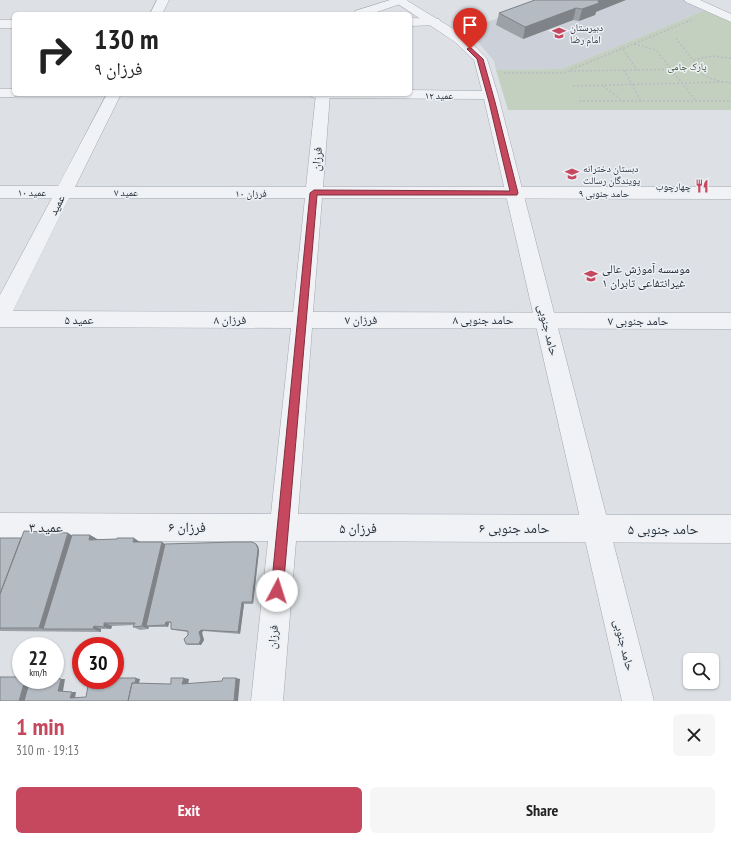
<!DOCTYPE html>
<meta charset="utf-8">
<style>
body{margin:0;font-family:"PT Sans Narrow","Noto Naskh Arabic",sans-serif;background:#f6f6f6;color:#222;height:100vh;display:flex;flex-direction:column;font-size:15px;white-space:nowrap}
*{box-sizing:border-box;margin:0}
p{font-size:13px;color:#767676}
.icon{flex:none;width:22px;height:22px;fill:none;stroke:currentColor;stroke-width:2;stroke-linecap:round;stroke-linejoin:round}
.map{position:relative;height:701px;overflow:hidden}
.sheet{display:flex;flex-direction:column;background:#fff;flex:1}
.sheet>*{flex:none}
.guide{position:absolute;left:12px;top:12px;width:400px;height:84px;border-radius:6px;box-shadow:0 1px 3px #0004;background:#fff;color:#222;overflow:hidden}
.tools{position:absolute;left:683px;top:653px;display:grid;gap:8px}
.tools a{display:grid;place-items:center;width:36px;height:36px;border-radius:6px;background:#fff;box-shadow:0 1px 3px #0004;font-size:20px}
.speed{position:absolute;left:12px;top:637px;display:flex;gap:8px;font-size:20px;font-weight:700;text-align:center}
.speed>*{display:grid;place-content:center;width:52px;height:52px;border-radius:50%;background:#fff;box-shadow:0 1px 3px #0004;line-height:1}
.speed small{font-size:10px;font-weight:400}
.speed .limit{border:6px solid #d22;background:#fff;color:#111}
.pin{position:absolute;display:grid;place-items:center;width:34px;height:34px;color:#fff;margin:-41px -17px;border-radius:50% 50% 50% 0;rotate:-45deg;box-shadow:0 0 4px #0007}
.pin .icon{rotate:45deg}
.me{position:absolute;width:44px;margin:-22px;rotate:5deg;stroke-linejoin:round;filter:drop-shadow(0 0 3px #0008)}
.turn{display:flex;align-items:center;gap:14px;height:84px;padding:0 16px;font-size:18px}
.turn .icon{width:52px;height:52px;stroke-width:2.5}
.turn b{display:block;font-size:28px;line-height:34px}
.round{display:grid;place-items:center;flex:none;width:42px;height:42px;border-radius:6px;background:#f6f6f6}
.head{display:flex;align-items:center;justify-content:space-between;height:68px;padding:0 16px}
h1{font-size:24px;font-weight:700;line-height:30px;color:#c6485f}
.cta{display:flex;gap:8px;margin-top:auto;padding:8px 16px}
.cta a{flex:1;height:46px;border-radius:6px;background:#c6485f;color:#fff;font-size:16px;font-weight:700;line-height:46px;text-align:center}
.cta a+a{background:#f6f6f6;color:#222}
.map>svg:first-child{display:block}
.built{fill:#ccd0d8}
.green{fill:#c4d0bf}
.lines{fill:none;stroke-linecap:round;stroke-linejoin:round}
.minor-casing{stroke:#a3a8b0;stroke-width:1}
.tertiary-casing{stroke:#a3a8b0;stroke-width:1}
.path{stroke:#b8bcc1;stroke-width:1.5;stroke-dasharray:2 2;stroke-linecap:butt}
.minor{fill:#f0f2f5;fill-rule:evenodd}
.tertiary{fill:#f0f2f5;fill-rule:evenodd}
.wall{fill:#9ca1a8}
.shaded-wall{fill:#7f8388}
.building{fill:#b5bbc3;stroke:#7f8388}
.route{fill:#c6485f;stroke:#812f3e}
.labels{text-anchor:middle;stroke-width:3;stroke-linejoin:round;paint-order:stroke}
.far-poi-label{font-size:10px;fill:#28303c;stroke:#edf0f4;text-anchor:start}
.far-park-label{font-size:10px;fill:#3d5736;stroke:#edf0f4}
.far-street-label{font-size:10px;fill:#28303c;stroke:#edf0f4}
.street-label{font-size:12px;fill:#28303c;stroke:#edf0f4}
.poi-label{font-size:12px;fill:#28303c;stroke:#edf0f4;text-anchor:start}
.near-street-label{font-size:14px;fill:#28303c;stroke:#edf0f4}
</style>
<div class="map">
<svg width="731" height="701" viewBox="0 0 731 701">
<rect width="100%" height="100%" fill="#dde1e6"/>
<path class="built" d="M 553,0 L 686,0 L 708,9 L 562,69 L 496,70 L 494,61 L 484,49 L 473,36 L 463,30 Z"/>
<path class="green" d="M 708,9 L 731,20 L 731,110 L 508,110 L 496,70 L 562,69 Z"/>
<g class="lines">
<g class="minor-casing">
<path id="minor" d="M 157,0 L 169,0 L 162,14 L 150,14 Z
M 390,0 L 408,0 L 406,2 L 371,14 L 353,14 L 355,11 Z
M 684,0 L 700,0 L 731,14 L 731,22 L 686,2 Z
M 410,18 L 439,19 L 441,22 L 439,25 L 410,26 Z
M 0,20 L 14,20 L 14,28 L 0,28 Z
M 107,94 L 121,94 L 75,187 L 306,187 L 316,94 L 330,94 L 323,187 L 731,187 L 731,199 L 322,198 L 313,312 L 731,313 L 731,329 L 312,328 L 298,514 L 731,515 L 731,543 L 296,541 L 283,701 L 251,701 L 268,541 L 0,541 L 0,513 L 271,514 L 291,328 L 0,327 L 0,295 L 52,198 L 0,198 L 0,186 L 58,186 ZM 69,198 L 305,198 L 293,312 L 13,311 Z"/>
</g>
<g class="tertiary-casing">
<path id="tertiary" d="M 392,0 L 406,0 L 465,36 L 487,59 L 498,95 L 654,701 L 622,701 L 484,99 L 316,98 L 311,97 L 309,94 L 410,94 L 410,90 L 482,91 L 474,60 L 455,42 Z
M 0,89 L 14,89 L 14,94 L 21,94 L 14,97 L 0,97 Z"/>
</g>
<path class="path" d="M 676,38 L 693,60
M 634,44 L 656,50 L 696,101
M 623,49 L 637,70
M 731,58 L 712,56 L 693,60 C 699,77 715,81 731,83
M 624,70 L 641,101
M 570,71 L 696,69
M 504,73 L 563,73 L 694,19
M 573,86 L 723,82
M 603,86 L 623,101
M 579,101 L 731,101"/>
<use href="#minor" class="minor"/>
<use href="#tertiary" class="tertiary"/>
</g>
<path class="wall" d="M 535,0 L 596,12 L 595,15 L 579,21 L 573,20 L 523,39 L 496,25 L 499,13 Z
M 72,535 L 90,535 L 97,539 L 140,542 L 162,542 L 165,544 L 258,546 L 259,551 L 253,604 L 244,604 L 240,634 L 203,631 L 202,633 L 204,640 L 201,645 L 188,645 L 186,644 L 188,632 L 174,630 L 171,629 L 171,623 L 169,623 L 168,627 L 149,627 L 148,629 L 140,630 L 133,627 L 134,625 L 112,626 L 111,629 L 101,629 L 101,632 L 3,631 L 0,631 L 0,538 L 21,538 Z"/>
<path class="shaded-wall" d="M 599,0 L 626,0 L 596,12 L 595,15 L 579,21 L 582,9 Z
M 576,8 L 573,20 L 523,39 L 525,27 Z
M 68,533 L 80,540 L 43,629 L 39,628 Z
M 90,535 L 97,539 L 89,540 Z
M 134,538 L 140,542 L 133,542 Z
M 162,542 L 167,546 L 146,626 L 149,627 L 148,629 L 142,626 Z
M 256,544 L 258,546 L 259,551 L 253,604 L 252,602 Z
M 242,602 L 244,604 L 240,634 L 238,632 Z
M 166,622 L 169,623 L 168,627 L 165,625 Z
M 104,623 L 112,626 L 111,629 L 104,627 Z
M 94,626 L 101,629 L 101,632 L 93,629 Z
M 201,630 L 203,631 L 202,633 L 204,640 L 201,645 L 199,644 L 199,632 Z
M 136,678 L 140,679 L 135,701 L 131,701 Z
M 184,678 L 189,679 L 188,685 L 182,684 Z
M 236,678 L 240,679 L 238,701 L 234,701 Z
M 61,679 L 65,679 L 63,691 L 58,691 Z
M 25,680 L 36,680 L 29,701 L 19,701 Z
M 72,692 L 76,692 L 75,698 L 70,698 Z"/>
<path class="building" d="M 535,0 L 599,0 L 598,1 L 599,3 L 582,9 L 576,8 L 525,27 L 499,13 Z
M 24,531 L 68,533 L 39,628 L 0,628 L 0,594 Z
M 72,535 L 90,535 L 89,540 L 117,539 L 117,538 L 134,538 L 133,542 L 162,542 L 142,626 L 133,627 L 135,623 L 104,623 L 104,627 L 94,626 L 93,629 L 43,629 Z
M 0,538 L 21,538 L 0,594 Z
M 236,542 L 252,542 L 256,544 L 258,549 L 252,602 L 242,602 L 238,632 L 201,630 L 199,632 L 201,639 L 199,644 L 186,644 L 184,639 L 188,635 L 188,631 L 171,629 L 171,622 L 166,622 L 165,625 L 146,626 L 165,544 Z
M 0,677 L 21,677 L 21,680 L 25,680 L 19,701 L 0,701 Z
M 55,678 L 61,679 L 58,691 L 72,692 L 70,698 L 86,697 L 89,680 L 115,680 L 115,678 L 136,678 L 135,683 L 132,683 L 128,701 L 24,701 L 30,680 L 55,680 Z
M 171,678 L 184,678 L 182,684 L 222,681 L 223,678 L 236,678 L 234,701 L 128,701 L 132,683 L 171,684 Z"/>
<path class="route" d="M 470,47 L 483,59 L 495,102 L 518,193 L 517,195 L 317,195 L 283,591 L 282,595 L 277,597 L 273,595 L 271,591 L 310,193 L 314,190 L 510,191 L 489,102 L 477,59 L 467,49 Z"/>
<defs>
<g id="school-bare" transform="scale(1.08)"><path d="M0-5L7-2L0 1L-7-2ZM-4 1L0 2.5L4 1V4Q0 6-4 4Z" fill="#c6485f" stroke="#edf0f4" stroke-width="2.5" paint-order="stroke"/></g>
<g id="restaurant-bare" transform="scale(1.08)"><path d="M-5-6h1v4h1v-4h1v4h1v-4h1v5L-1.5 .5V6h-2V.5L-5-1ZM5-6V6H3V1.5H1.5Q1.5-4 5-6Z" fill="#c6485f" stroke="#edf0f4" stroke-width="2.5" paint-order="stroke"/></g>
<g id="university-bare" transform="scale(1.08)"><path d="M0-5L7-2L0 1L-7-2ZM-4 1L0 2.5L4 1V4Q0 6-4 4Z" fill="#c6485f" stroke="#edf0f4" stroke-width="2.5" paint-order="stroke"/></g>
</defs>
<g fill-rule="evenodd">
<use href="#school-bare" x="559" y="33"/>
<use href="#school-bare" x="572" y="174"/>
<use href="#restaurant-bare" x="702" y="186"/>
<use href="#university-bare" x="591" y="276"/>
</g>
<g class="labels">
<g class="far-poi-label">
<text x="570" y="31">دبیرستان<tspan x="570" dy="12">امام رضا</tspan></text>
<text x="583" y="172">دبستان دخترانه<tspan x="583" dy="12">پویندگان رسالت</tspan></text>
<text x="691" y="190" text-anchor="end">چهارچوب</text>
</g>
<g class="far-park-label">
<text x="687" y="70">پارک جامی</text>
</g>
<g class="far-street-label">
<text x="439" y="99">عمید ۱۲</text>
<text x="32" y="196">عمید ۱۰</text>
<text x="126" y="196">عمید ۷</text>
<text x="251" y="197">فرزان ۱۰</text>
<text x="604" y="197">حامد جنوبی ۹</text>
</g>
<g class="street-label">
<text transform="translate(317 159) rotate(-85)" y="4">فرزان</text>
<text transform="translate(57 205) rotate(-63)" y="4">عمید</text>
<text x="79" y="324">عمید ۵</text>
<text x="230" y="324">فرزان ۸</text>
<text x="361" y="324">فرزان ۷</text>
<text x="483" y="324">حامد جنوبی ۸</text>
<text x="638" y="325">حامد جنوبی ۷</text>
<text transform="translate(548 330) rotate(76)" y="4">حامد جنوبی</text>
<text transform="translate(273 637) rotate(-85)" y="4">فرزان</text>
<text transform="translate(624 645) rotate(76)" y="4">حامد جنوبی</text>
</g>
<g class="poi-label">
<text x="602" y="273">موسسه آموزش عالی<tspan x="602" dy="14">غیرانتفاعی تابران ۱</tspan></text>
</g>
<g class="near-street-label">
<text x="46" y="532">عمید ۳</text>
<text x="187" y="532">فرزان ۶</text>
<text x="358" y="533">فرزان ۵</text>
<text x="514" y="533">حامد جنوبی ۶</text>
<text x="663" y="534">حامد جنوبی ۵</text>
</g>
</g>
</svg>
<div class="tools">
<a><svg class="icon" aria-label="search" viewBox="0 0 24 24"><circle cx="10" cy="10" r="6"/><path d="M15 15l6 6"/></svg></a>
</div>
<div class="speed"><div>22<small>km/h</small></div><div class="limit">30</div></div>
<div class="pin" style="left:470px;top:49px;background:#d93025"><svg class="icon" aria-label="arrive" viewBox="0 0 24 24"><path d="M6 21V4h12l-3 4 3 4H6"/></svg></div>
<svg class="me" style="left:277px;top:591px" viewBox="-20 -20 40 40"><circle r="19" fill="#fff"/><path d="M0-13L10 11 0 6-10 11z" fill="#c6485f"/></svg>
<div class="guide">
<div class="turn"><svg class="icon" aria-label="right" viewBox="0 0 24 24"><path d="M7 20v-9h11M14 6l5 5-5 5"/></svg><div><b>130 m</b>فرزان ۹</div></div>
</div>
</div>
<section class="sheet">
<div class="head"><div><h1>1 min</h1><p>310 m · 19:13</p></div><a class="round"><svg class="icon" aria-label="close" viewBox="0 0 24 24"><path d="M6 6l12 12M18 6L6 18"/></svg></a></div>
<div class="cta"><a>Exit</a><a>Share</a></div>
</section>
